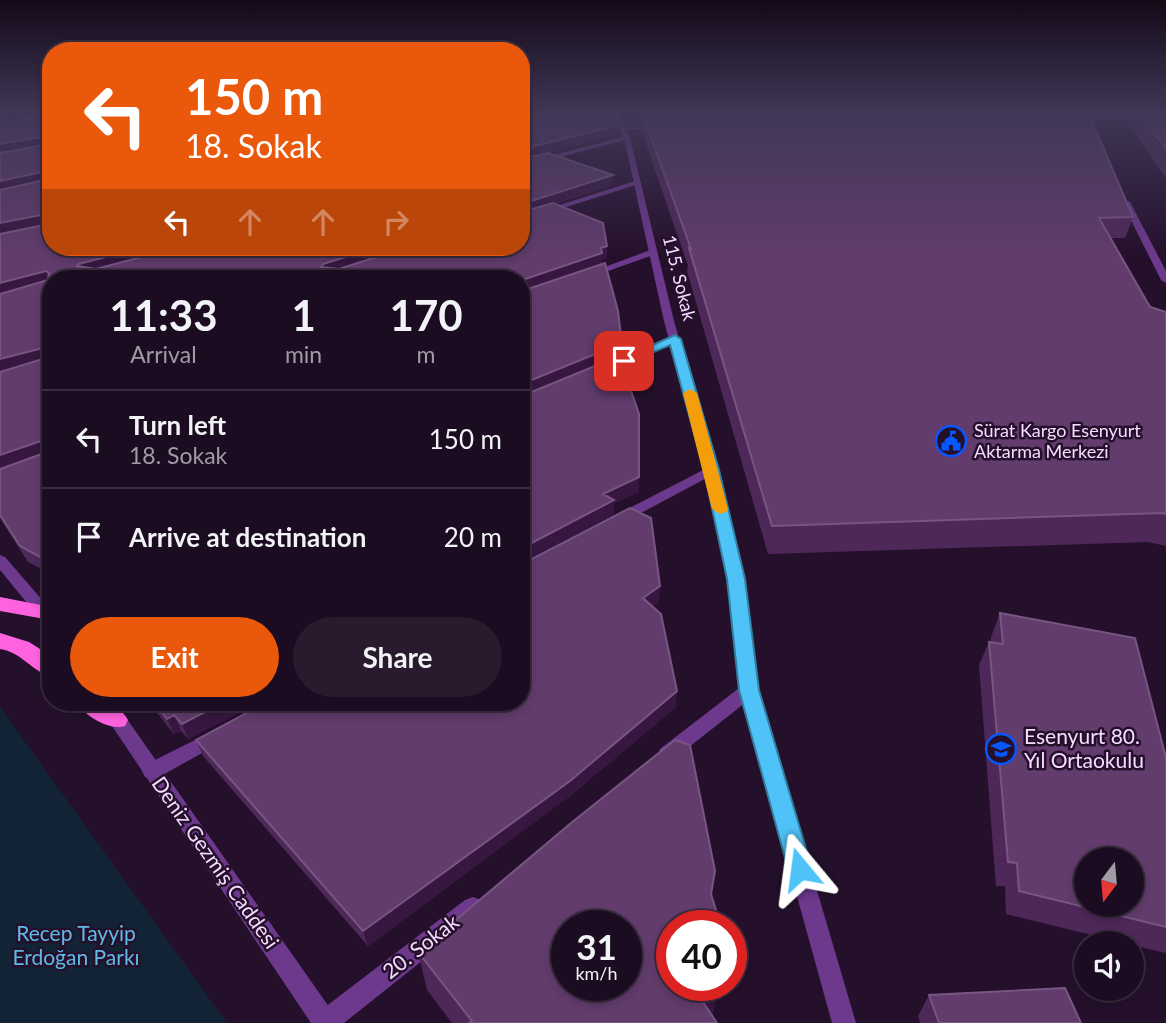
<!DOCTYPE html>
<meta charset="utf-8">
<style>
body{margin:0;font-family:Lato,sans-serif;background:#291a2e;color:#f1f3f6;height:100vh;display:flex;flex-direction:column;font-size:26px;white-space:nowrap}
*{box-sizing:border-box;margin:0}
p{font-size:23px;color:#a09ba5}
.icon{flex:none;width:38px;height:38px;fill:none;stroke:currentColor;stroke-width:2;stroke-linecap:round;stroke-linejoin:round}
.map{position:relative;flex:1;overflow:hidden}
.drawer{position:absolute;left:42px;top:270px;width:488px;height:441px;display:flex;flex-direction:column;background:#1c0c21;border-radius:28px;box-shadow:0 4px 10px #0003,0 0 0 2px #3a2c3f}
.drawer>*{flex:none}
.top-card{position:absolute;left:42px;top:42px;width:488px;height:214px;border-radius:28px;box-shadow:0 4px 10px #0003,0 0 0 2px #3a2c3f;background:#ea580c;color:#fff;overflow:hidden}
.needle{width:46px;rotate:196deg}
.tools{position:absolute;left:1074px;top:847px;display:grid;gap:14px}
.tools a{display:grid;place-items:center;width:70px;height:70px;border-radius:50%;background:#1c0c21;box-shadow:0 4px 10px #0003,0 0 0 2px #3a2c3f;font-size:35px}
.speed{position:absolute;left:551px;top:910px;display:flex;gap:14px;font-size:35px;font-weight:700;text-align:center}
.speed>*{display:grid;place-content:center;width:91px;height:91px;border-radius:50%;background:#1c0c21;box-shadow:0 4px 10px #0003,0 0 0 2px #3a2c3f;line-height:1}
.speed small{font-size:18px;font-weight:400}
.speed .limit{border:10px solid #d22;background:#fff;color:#111}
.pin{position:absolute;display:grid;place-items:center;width:60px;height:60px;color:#fff;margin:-30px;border-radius:14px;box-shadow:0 4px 10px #0006}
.me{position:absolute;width:77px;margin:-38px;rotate:344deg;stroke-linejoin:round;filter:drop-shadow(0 0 5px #0008)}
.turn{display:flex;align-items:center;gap:24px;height:147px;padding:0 28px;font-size:32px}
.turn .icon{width:91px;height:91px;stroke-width:2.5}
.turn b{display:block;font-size:49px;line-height:60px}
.lanes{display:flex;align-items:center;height:66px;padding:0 28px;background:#0003;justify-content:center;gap:35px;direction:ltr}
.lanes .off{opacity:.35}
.eta{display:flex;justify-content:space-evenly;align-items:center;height:119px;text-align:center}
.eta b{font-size:42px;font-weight:700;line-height:49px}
.button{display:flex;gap:14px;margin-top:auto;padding:14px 28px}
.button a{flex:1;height:80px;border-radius:42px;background:#ea580c;color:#fff;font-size:28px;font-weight:700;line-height:80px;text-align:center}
.button a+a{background:#291a2e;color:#f1f3f6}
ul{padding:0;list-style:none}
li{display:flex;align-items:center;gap:21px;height:98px;padding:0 28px;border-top:2px solid #3a2c3f}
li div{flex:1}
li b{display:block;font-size:26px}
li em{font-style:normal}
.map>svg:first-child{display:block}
.green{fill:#122336}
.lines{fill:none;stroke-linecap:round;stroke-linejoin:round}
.minor{fill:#6c398d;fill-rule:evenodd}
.tertiary{fill:#6c398d;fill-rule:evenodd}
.primary{fill:#ff62df;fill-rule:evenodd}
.wall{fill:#4f285a}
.shaded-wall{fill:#371740}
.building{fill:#613c6c;stroke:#785583;stroke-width:2;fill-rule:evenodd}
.route{fill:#4fc3f7;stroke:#337fa1;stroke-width:2}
.slow{fill:#f59e0b}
.labels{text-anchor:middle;stroke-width:5;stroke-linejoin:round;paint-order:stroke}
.street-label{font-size:18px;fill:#f4dbff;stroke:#25102c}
.poi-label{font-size:18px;fill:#f4dbff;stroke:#25102c;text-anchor:start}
.near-poi-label{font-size:21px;fill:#f4dbff;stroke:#25102c;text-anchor:start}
.near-street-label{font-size:21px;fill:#f4dbff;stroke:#25102c}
.near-park-label{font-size:21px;fill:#5fbae6;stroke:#25102c}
</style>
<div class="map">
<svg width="1166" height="1023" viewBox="0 0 1166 1023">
<rect width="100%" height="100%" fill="#25102c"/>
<path class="green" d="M 0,707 L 227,1023 L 0,1023 Z"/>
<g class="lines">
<path class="minor" d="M 1166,115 L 1166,119 L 1073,120 L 1070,118 L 1073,116 Z
M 661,125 L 663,128 L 624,130 L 621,128 Z
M 627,136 L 629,139 L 522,167 L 522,163 Z
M 635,181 L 642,183 L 522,221 L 522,217 Z
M 1123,200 L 1130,202 L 1166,271 L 1166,283 L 1161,280 L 1122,202 Z
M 653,249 L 657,252 L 656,254 L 594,276 L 586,274 Z
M 675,336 L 680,339 L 679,341 L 610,371 L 606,372 L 600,369 Z
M 711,466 L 718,470 L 716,473 L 626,521 L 621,522 L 614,518 L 616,515 Z
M 749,683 L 755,685 L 758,690 L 755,695 L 674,759 L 667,762 L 660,759 L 658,754 L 660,749 L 743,685 Z
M 215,730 L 222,732 L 224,737 L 222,742 L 159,777 L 152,779 L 145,777 L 142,771 L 145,765 Z
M 473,897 L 481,900 L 484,907 L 481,914 L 344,1023 L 313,1023 L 316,1014 L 465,900 Z"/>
<path class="tertiary" d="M 613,112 L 619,112 L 630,138 L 674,321 L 718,470 L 744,579 L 758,690 L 856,1023 L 832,1023 L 740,690 L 728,579 L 704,470 L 664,321 L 624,138 Z
M 0,555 L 5,557 L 51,610 L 51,627 L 45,625 L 0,570 Z
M 96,702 L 115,702 L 334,1014 L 337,1023 L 311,1023 Z"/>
<path class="primary" d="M 0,597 L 51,607 L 51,617 L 45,619 L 0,611 Z
M 0,633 L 29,642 L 51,656 L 51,677 C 32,671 21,652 0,649 Z
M 77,702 C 96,701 118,701 128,720 L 125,726 C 110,731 84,716 77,702 Z"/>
</g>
<path class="wall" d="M 0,112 L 51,112 L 51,247 L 522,247 L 522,112 L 620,125 L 620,134 L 532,157 L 613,185 L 555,204 L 607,258 L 602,260 L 602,264 L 621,336 L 620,349 L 615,351 L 615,358 L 639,477 L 639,492 L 614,503 L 614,514 L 522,563 L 522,278 L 51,278 L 51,574 L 28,562 L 0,518 Z
M 1121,112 L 1166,112 L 1166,178 L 1128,122 L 1131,113 L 1122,113 Z
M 643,115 L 1133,217 L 1125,238 L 1111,238 L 1150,307 L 1166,312 L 1166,546 L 1148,542 L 768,554 L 687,271 L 688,266 L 642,132 Z
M 522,563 L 659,602 L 652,606 L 676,707 L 570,796 L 368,946 L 203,756 L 196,740 Z
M 1000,613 L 1166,758 L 1166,953 L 1132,945 L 1132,943 L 1125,943 L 1006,914 L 1005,886 L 996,886 L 979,665 L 989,642 L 991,642 L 991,637 Z
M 148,702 L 260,702 L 188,739 L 181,731 L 174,734 Z
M 418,952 L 672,985 L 724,985 L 722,991 L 717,994 L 712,1016 L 718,1023 L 452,1023 L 427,990 Z
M 929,995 L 1081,1023 L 920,1023 L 918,1016 Z"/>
<path class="shaded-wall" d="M 20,112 L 49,112 L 51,115 L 0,124 L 0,115 Z
M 522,112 L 554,112 L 522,117 Z
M 620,125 L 620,134 L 532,156 L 532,158 L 522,161 L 522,151 L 530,147 Z
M 47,136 L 51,145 L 0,154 L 0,144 Z
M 47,171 L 50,181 L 0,192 L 0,181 Z
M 613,175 L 613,185 L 522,214 L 522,204 Z
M 46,214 L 50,225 L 0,235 L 0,223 Z
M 607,246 L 607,258 L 602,260 L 602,264 L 522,292 L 522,280 Z
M 145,247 L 192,247 L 83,275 L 77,266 L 79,264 Z
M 379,247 L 417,247 L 325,276 L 321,267 L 323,264 Z
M 46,271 L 50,282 L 0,296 L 0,283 Z
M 621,336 L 620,349 L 615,351 L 615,359 L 522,398 L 522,384 Z
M 47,347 L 51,360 L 0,374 L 0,359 Z
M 44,440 L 50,455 L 0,472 L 0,455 Z
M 639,477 L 639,492 L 614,503 L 614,514 L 522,563 L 522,548 L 603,494 Z
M 660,586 L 659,602 L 642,613 L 643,598 Z
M 677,691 L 676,707 L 570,796 L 368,946 L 363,931 Z
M 224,702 L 260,702 L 188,739 L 182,724 Z
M 174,715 L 181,731 L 174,734 L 167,719 Z
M 702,985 L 724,985 L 722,991 L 717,994 L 712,1019 L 696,1023 Z"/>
<path class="building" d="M 0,112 L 20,112 L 0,115 Z
M 50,112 L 51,112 L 51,247 L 145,247 L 79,264 L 77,266 L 96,269 L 179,247 L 379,247 L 323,264 L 321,267 L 339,269 L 407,247 L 522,247 L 522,212 L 553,203 L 603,223 L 607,246 L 601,248 L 602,253 L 522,280 L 522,278 L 51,278 L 51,563 L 20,546 L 0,515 L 0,469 L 47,452 L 47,443 L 44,440 L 0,455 L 0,372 L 46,358 L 47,347 L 0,359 L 0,294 L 48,280 L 49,273 L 46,271 L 0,283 L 0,234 L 49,224 L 50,217 L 46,214 L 0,223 L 0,190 L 49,179 L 50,174 L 47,171 L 0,181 L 0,153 L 50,144 L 50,139 L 47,136 L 0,144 L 0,123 L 48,116 Z
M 546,112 L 601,112 L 616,116 L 620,125 L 530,147 L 532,148 L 522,151 L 522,117 Z
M 841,112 L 1088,112 L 1133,217 L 1099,218 L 1150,307 L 1166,312 L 1166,514 L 1162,513 L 772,526 L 689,248 L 691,249 L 643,115 Z
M 1138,112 L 1166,112 L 1166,149 Z
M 548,153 L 613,175 L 522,204 L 522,159 Z
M 605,263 L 618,311 L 621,336 L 613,339 L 615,346 L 522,384 L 522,291 Z
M 619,356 L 639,414 L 639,477 L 603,494 L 614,500 L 522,548 L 522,396 Z
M 630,508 L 651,518 L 660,586 L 643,598 L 661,614 L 677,691 L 570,781 L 363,931 L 196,740 L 267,702 L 522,702 L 522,564 Z
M 1000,613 L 1135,638 L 1166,758 L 1166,927 L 1019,891 L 1017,863 L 1008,862 L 989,642 L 1003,644 ZM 1087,859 L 1132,859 L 1132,905 L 1087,905 Z
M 154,702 L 224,702 L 182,724 L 174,715 L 167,719 Z
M 675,740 L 690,745 L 715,871 L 711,894 L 721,926 L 672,926 L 672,985 L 716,985 L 701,999 L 717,1023 L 469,1023 L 472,1021 L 418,952 L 571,823 ZM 567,926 L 626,926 L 626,985 L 567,985 Z
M 1065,988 L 1081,1023 L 939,1023 L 929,995 Z"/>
<linearGradient id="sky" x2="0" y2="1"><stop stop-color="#140918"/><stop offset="0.44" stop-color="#403756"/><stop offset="1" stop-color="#403756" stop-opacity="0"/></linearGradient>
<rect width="1166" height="255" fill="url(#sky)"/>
<path class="route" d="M 675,335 L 681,339 L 719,470 L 745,579 L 759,690 L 812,869 L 809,877 L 800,881 L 792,877 L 788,869 L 739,690 L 727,579 L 704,470 L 670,345 L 628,363 L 619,363 L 617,361 Z"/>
<path class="slow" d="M 690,389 L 697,393 L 728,509 L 726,512 L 720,514 L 712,509 L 683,393 Z"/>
<defs>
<g id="civic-ring" transform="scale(1.575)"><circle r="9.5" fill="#25102c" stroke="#0757ff" stroke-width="1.5"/><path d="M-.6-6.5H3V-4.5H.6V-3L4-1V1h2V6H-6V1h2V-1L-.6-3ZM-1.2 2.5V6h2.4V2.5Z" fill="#0757ff"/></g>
<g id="school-ring" transform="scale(1.575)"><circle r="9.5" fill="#25102c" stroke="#0757ff" stroke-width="1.5"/><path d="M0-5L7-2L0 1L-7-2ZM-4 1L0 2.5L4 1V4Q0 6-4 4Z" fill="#0757ff"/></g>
</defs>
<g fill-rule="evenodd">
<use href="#civic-ring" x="951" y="441"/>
<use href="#school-ring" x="1001" y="749"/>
</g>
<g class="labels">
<g class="street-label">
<text transform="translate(679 278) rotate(76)" y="6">115. Sokak</text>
</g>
<g class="poi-label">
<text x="974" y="437">Sürat Kargo Esenyurt<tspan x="974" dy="21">Aktarma Merkezi</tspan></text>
</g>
<g class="near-poi-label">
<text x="1024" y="744">Esenyurt 80.<tspan x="1024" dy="24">Yıl Ortaokulu</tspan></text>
</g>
<g class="near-street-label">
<text transform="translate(215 863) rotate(55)" y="7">Deniz Gezmiş Caddesi</text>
<text transform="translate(421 947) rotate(-38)" y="7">20. Sokak</text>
</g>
<g class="near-park-label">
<text x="76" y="941">Recep Tayyip<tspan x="76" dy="24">Erdoğan Parkı</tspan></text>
</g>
</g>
</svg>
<div class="tools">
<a><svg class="needle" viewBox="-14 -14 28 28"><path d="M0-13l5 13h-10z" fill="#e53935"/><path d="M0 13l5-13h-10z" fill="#a09ba5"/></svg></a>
<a><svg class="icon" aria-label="sound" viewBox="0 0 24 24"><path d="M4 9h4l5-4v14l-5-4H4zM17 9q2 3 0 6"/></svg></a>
</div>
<div class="speed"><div>31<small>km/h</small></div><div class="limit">40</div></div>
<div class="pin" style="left:624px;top:361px;background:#d93025"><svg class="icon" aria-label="arrive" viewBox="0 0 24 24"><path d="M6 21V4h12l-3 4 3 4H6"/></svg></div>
<svg class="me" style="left:800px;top:869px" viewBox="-20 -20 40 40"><path d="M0-17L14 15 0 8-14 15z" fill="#4fc3f7" stroke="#fff" stroke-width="4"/></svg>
<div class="top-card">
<div class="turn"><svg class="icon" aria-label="left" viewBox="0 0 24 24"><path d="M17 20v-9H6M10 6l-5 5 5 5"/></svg><div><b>150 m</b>18. Sokak</div></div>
<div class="lanes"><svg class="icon" aria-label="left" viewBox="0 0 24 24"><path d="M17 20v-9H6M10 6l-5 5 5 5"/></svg><svg class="icon off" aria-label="ahead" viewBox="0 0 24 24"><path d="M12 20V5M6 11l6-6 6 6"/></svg><svg class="icon off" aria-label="ahead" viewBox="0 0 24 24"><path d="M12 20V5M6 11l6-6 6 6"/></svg><svg class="icon off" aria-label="right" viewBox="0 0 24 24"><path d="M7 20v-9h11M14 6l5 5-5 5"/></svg></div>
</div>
<section class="drawer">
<div class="eta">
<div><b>11:33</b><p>Arrival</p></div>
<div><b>1</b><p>min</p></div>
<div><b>170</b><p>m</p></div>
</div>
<ul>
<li><svg class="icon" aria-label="left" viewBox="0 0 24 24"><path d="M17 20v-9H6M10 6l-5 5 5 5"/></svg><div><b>Turn left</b><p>18. Sokak</p></div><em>150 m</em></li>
<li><svg class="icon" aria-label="arrive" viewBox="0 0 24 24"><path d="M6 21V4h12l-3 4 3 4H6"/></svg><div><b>Arrive at destination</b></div><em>20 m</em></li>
</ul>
<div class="button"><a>Exit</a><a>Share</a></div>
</section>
</div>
